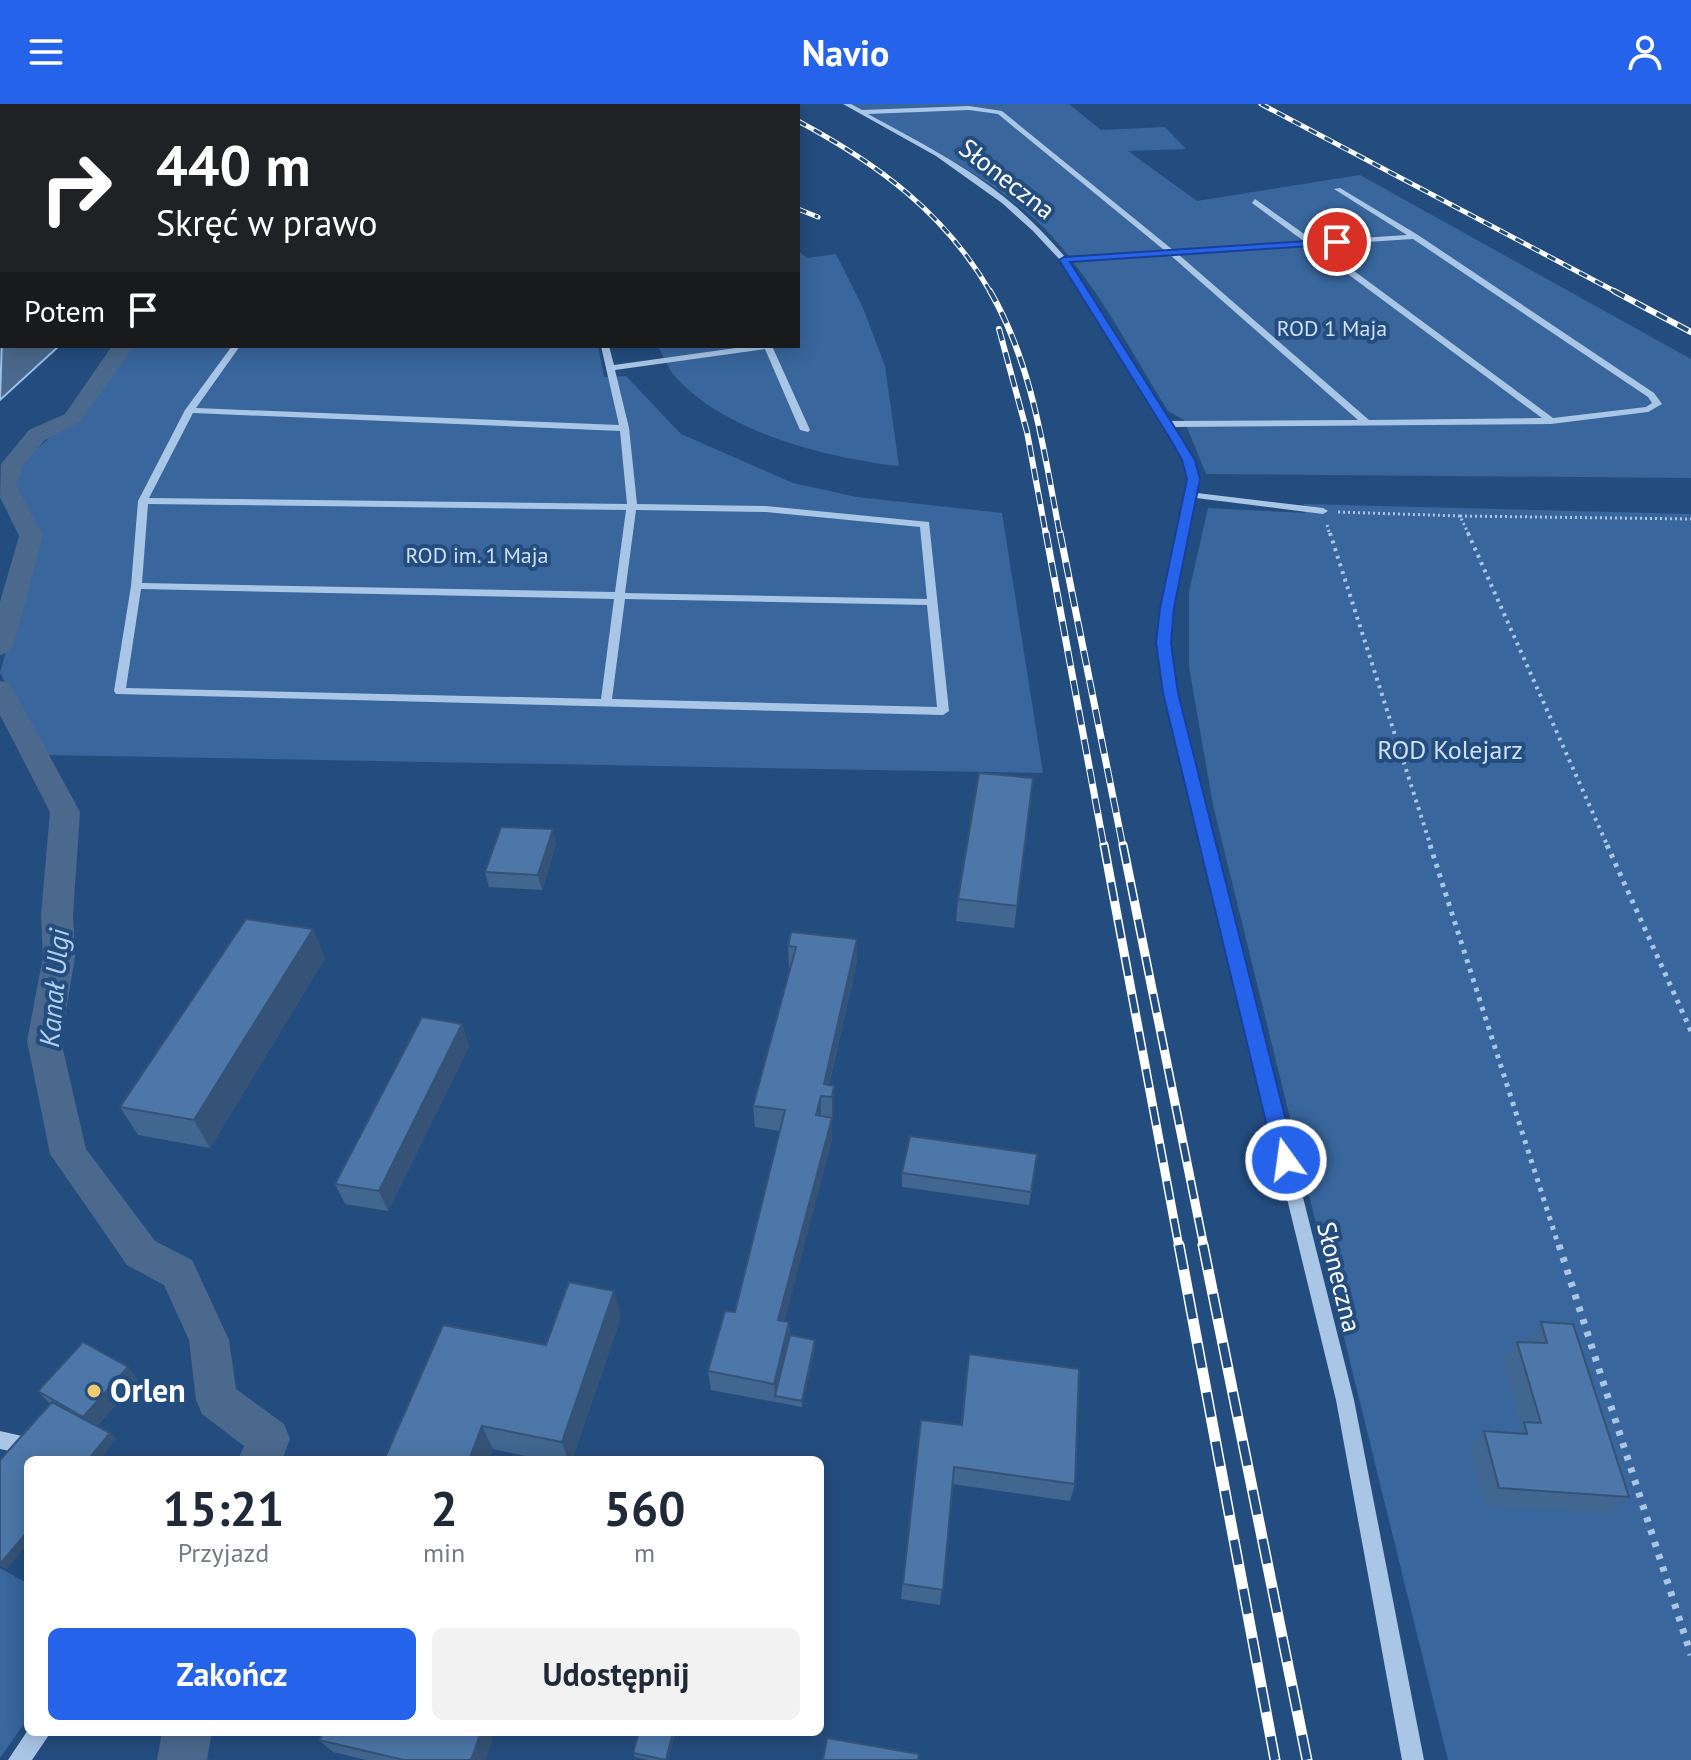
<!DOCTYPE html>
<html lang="pl">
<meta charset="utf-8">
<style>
body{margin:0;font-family:"PT Sans",sans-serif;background:#f2f2f3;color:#1f2937;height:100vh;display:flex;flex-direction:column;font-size:30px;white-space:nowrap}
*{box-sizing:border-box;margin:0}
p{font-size:26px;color:#747a83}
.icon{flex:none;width:44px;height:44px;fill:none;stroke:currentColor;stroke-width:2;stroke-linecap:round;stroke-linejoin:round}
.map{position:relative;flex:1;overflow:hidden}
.panel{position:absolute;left:24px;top:1352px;width:800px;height:280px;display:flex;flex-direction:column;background:#fff;border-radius:12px;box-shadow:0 4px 20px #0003}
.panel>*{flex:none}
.hud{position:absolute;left:0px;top:0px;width:800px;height:244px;box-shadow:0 4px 20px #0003;background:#202124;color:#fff;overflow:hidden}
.pin{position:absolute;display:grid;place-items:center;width:68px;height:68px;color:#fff;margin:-34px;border:4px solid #fff;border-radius:50%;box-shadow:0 2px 8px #0007}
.me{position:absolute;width:88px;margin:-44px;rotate:346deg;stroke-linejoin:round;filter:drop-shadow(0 0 6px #0008)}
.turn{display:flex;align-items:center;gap:28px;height:168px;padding:0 24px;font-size:36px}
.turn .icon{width:104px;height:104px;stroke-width:2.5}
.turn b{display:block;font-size:56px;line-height:68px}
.then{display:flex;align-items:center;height:76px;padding:0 24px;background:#0003;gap:16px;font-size:30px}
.eta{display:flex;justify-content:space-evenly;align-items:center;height:136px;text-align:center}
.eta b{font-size:48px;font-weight:700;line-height:56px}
.primary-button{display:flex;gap:16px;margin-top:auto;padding:16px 24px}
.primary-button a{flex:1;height:92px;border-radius:12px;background:#2563eb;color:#fff;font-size:32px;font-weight:700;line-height:92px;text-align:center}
.primary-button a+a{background:#f2f2f3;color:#1f2937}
header{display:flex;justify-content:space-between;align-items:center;height:104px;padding:0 24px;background:#2563eb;color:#fff;font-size:36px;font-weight:700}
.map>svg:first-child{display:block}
.green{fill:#38669d}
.water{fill:#4b698d;stroke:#9ec1e7;stroke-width:2}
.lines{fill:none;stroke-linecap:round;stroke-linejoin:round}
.canal{fill:#4b698d;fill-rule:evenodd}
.path-far3{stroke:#aac6e6;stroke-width:3;stroke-dasharray:2 3;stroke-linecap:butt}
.path-far2{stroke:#aac6e6;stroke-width:4;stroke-dasharray:3 5;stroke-linecap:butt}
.path-far1{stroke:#aac6e6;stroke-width:5;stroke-dasharray:4 6;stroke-linecap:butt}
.path{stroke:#aac6e6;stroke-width:7;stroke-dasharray:5 8;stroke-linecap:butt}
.minor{fill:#aac6e6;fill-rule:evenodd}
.rail-far4-casing{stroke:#fff;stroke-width:5}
.rail-far3-casing{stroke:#fff;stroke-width:6}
.rail-far2-casing{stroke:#fff;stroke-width:7}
.rail-far1-casing{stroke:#fff;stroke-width:9}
.rail-casing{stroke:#fff;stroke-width:11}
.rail-far4{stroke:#244d7f;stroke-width:3;stroke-dasharray:9;stroke-linecap:butt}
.rail-far3{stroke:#244d7f;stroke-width:4;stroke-dasharray:12;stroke-linecap:butt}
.rail-far2{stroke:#244d7f;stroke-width:5;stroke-dasharray:15;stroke-linecap:butt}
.rail-far1{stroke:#244d7f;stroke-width:6;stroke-dasharray:19;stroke-linecap:butt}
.rail{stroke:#244d7f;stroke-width:8;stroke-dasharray:25;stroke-linecap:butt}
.wall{fill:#416690}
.shaded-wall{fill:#355376}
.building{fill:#4c77a8;stroke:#355376;stroke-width:2}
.route{fill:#2563eb;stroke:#184099;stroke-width:2}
.poi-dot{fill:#f1ca6e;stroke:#244d7f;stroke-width:3}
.labels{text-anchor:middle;stroke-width:8;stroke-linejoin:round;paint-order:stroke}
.far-park-label{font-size:22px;fill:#cde0f5;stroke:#244d7f}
.street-label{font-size:26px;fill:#fff;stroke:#244d7f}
.park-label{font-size:26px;fill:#cde0f5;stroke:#244d7f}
.water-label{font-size:28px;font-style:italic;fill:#b5d0ee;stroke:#244d7f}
.near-poi-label{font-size:32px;font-weight:bold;fill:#fff;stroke:#244d7f;text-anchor:start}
</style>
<header><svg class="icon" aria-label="menu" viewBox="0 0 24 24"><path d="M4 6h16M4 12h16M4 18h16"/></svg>Navio<svg class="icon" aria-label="person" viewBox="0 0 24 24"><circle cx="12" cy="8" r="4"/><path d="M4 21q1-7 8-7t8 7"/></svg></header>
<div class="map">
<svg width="1691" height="1656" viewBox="0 0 1691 1656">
<rect width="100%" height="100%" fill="#244d7f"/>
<path class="green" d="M 850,0 L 1069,0 L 1101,26 L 1165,23 L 1186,45 L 1128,47 L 1197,97 L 1360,71 L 1691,255 L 1691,374 L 1206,370 L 1184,316 L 1168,307 C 1130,246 1095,177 1045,125 C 990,70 916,39 850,0 Z
M 798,147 L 807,154 L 836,150 L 863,204 L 885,262 L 899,362 C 827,354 722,328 673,270 C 667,262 663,251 658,242 L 798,242 Z
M 127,242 L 598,242 L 604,273 L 626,272 L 681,330 L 793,379 L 857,393 L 1002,409 L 1043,669 L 45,651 L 0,569 L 39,429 L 9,384 L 12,367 L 83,304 Z
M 1304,400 L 1691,410 L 1691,1656 L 1448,1656 L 1213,701 L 1189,563 L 1189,488 L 1208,404 L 1305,409 Z
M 0,1464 L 28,1480 L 28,1614 L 0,1654 Z"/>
<path class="water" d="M 2,233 L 2,242 L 59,242 L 0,296 Z"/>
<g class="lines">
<path class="canal" d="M 259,0 L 273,0 L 274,2 L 260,2 Z
M 112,242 L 134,242 L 80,318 L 45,336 L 23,361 L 16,381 L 43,432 L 13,543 L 9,548 L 0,551 L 0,498 L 19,432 L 0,393 L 1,360 L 29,326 L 65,310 Z
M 0,577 L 9,579 L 13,585 L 80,708 L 73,811 L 75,853 L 61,937 L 86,1045 L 155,1137 L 192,1156 L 229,1236 L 236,1285 L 284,1320 L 290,1335 L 282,1356 L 238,1356 L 244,1342 L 202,1310 L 196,1296 L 189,1236 L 164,1181 L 127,1161 L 50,1050 L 27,937 L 43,853 L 41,811 L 50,708 L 0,611 Z
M 162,1628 L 212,1628 L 207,1656 L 157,1656 Z"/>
<path class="path-far3" d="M 1338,408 L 1460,412 L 1469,431
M 1460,412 L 1691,415
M 1327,421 L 1330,431"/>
<path class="path-far2" d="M 1330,429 L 1431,743
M 1468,429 L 1608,743"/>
<path class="path-far1" d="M 1430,741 L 1559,1143
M 1607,741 L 1691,927"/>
<path class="path" d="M 1559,1141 L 1691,1551"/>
<path class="minor" d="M 843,0 L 851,0 L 862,6 L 969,2 L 1002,7 L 1173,146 L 1305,138 L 1252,99 L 1255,95 L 1314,137 L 1407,131 L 1334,85 L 1340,84 L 1418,131 L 1654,289 L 1662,300 L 1648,308 L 1551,320 L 1172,323 C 1185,344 1200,363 1197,389 L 1323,404 L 1328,407 L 1323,410 L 1196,394 L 1172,504 L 1169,539 L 1176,589 L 1354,1296 L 1424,1656 L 1402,1656 L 1336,1296 L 1164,589 L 1157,539 L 1162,504 L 1187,391 L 1189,375 L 1183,356 L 1061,157 L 1033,127 L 1002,99 L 936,52 ZM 969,6 L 998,10 L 1164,146 L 1066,154 C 1048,134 1030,114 1009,97 C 967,62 916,36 868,10 ZM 1413,135 L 1648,293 L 1652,299 L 1646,303 L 1553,314 L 1319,141 ZM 1310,142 L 1542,314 L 1369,316 L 1178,150 ZM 1169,150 L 1358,316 L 1169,317 L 1069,158 Z
M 0,129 L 2,129 L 2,133 L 0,133 Z
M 232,242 L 240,242 L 196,304 L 619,321 L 601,242 L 609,242 L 614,261 L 750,242 L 772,242 L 810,326 L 808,328 L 800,326 L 765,245 L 615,266 L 629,324 L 637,400 L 766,402 L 929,418 L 949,607 L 943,611 L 116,590 L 114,587 L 131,482 L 138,397 L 185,306 ZM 193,309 L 620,327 L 627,400 L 149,394 ZM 148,400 L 626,406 L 615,488 L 142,479 ZM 636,406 L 766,408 L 920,423 L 927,495 L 625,489 ZM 141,485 L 614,495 L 601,595 L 126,584 ZM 625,495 L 927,501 L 937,603 L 612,595 Z
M 0,1327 L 31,1334 L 33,1341 L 31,1348 L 24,1350 L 0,1345 Z
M 28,1626 L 28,1628 L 51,1628 L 32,1656 L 8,1656 Z"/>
<g class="rail-far4-casing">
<path id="rail-far4" d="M 761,0 L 766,2
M 1261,0 L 1618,189
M 798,17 C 878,60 945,109 991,189
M 798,105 L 818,113"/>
</g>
<g class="rail-far3-casing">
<path id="rail-far3" d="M 990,187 C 1033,261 1044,349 1060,431
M 1614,187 L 1691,228
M 999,225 L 1027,328 L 1046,431"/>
</g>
<g class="rail-far2-casing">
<path id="rail-far2" d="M 1046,429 L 1104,743
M 1060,429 L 1123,743"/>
</g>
<g class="rail-far1-casing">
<path id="rail-far1" d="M 1104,741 L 1179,1143
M 1123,741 L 1204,1143"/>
</g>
<g class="rail-casing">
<path id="rail" d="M 1179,1141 L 1275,1656
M 1203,1141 L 1307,1656"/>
</g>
<use href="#rail-far4" class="rail-far4"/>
<use href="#rail-far3" class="rail-far3"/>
<use href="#rail-far2" class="rail-far2"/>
<use href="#rail-far1" class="rail-far1"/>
<use href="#rail" class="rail"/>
</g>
<path class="wall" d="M 278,0 L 420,0 L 420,2 L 279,2 Z
M 528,0 L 708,0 L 708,2 L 533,2 Z
M 0,60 L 2,60 L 2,81 L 0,81 Z
M 1033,674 L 1014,824 L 956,817 L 958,795 Z
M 556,740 L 542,786 L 489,783 L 485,768 Z
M 791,828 L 857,857 L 829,981 L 834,1003 L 832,1015 L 832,1035 L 784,1217 L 789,1218 L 790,1231 L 815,1236 L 815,1242 L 802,1303 L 711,1286 L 708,1267 L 735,1208 L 780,1027 L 755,1023 L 753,1002 L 790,864 L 789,864 L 788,842 Z
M 325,854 L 210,1044 L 138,1031 L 120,1003 Z
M 462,920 L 469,942 L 388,1107 L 345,1100 L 335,1080 Z
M 902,1069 L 1031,1088 L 1029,1101 L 902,1083 Z
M 621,1213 L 572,1356 L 544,1356 L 493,1345 L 489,1356 L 384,1356 L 546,1241 Z
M 1541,1218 L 1629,1393 L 1610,1410 L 1484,1401 L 1470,1345 L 1484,1327 L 1515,1329 L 1521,1322 L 1503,1257 L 1517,1238 L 1527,1238 L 1526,1237 Z
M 969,1250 L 1075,1380 L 1070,1397 L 952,1380 L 940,1501 L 901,1495 L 921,1316 L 961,1321 Z
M 138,1275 L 97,1322 L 116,1335 L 99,1356 L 28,1356 L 7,1465 L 0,1461 L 0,1356 L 50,1300 L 38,1287 Z
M 495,1628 L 485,1656 L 366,1656 L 333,1648 L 319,1636 Z
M 639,1628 L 676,1628 L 668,1656 L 648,1656 L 635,1653 L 633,1649 Z"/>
<path class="shaded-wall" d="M 406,0 L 420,0 L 420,2 L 407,2 Z
M 696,0 L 708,0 L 708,2 L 690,2 Z
M 553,725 L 556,740 L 542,786 L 538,771 Z
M 313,825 L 325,854 L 210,1044 L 194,1016 Z
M 857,835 L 857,857 L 826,992 L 824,980 Z
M 462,920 L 469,942 L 388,1107 L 379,1087 Z
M 834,982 L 834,1003 L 832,1015 L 832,993 Z
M 821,992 L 821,1013 L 816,1011 Z
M 832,1014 L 832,1035 L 780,1235 L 778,1216 Z
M 614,1187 L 621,1213 L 572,1356 L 568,1356 L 562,1338 Z
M 789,1218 L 790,1237 L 775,1292 L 776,1298 L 774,1280 Z
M 815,1236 L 815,1242 L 802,1303 L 802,1297 Z
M 128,1263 L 138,1275 L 94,1325 L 83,1313 Z
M 482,1322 L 493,1345 L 489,1356 L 469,1356 Z
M 110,1329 L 116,1335 L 99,1356 L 88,1356 Z
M 28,1427 L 28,1440 L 7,1465 L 0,1460 Z
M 481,1628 L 495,1628 L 485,1656 L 471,1656 Z
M 673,1628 L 676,1628 L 668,1656 L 666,1656 Z"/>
<path class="building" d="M 549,0 L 696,0 L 690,2 L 574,2 L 569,0 L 555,2 Z
M 979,669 L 1033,674 L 1017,802 L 958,795 Z
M 501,723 L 553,725 L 538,771 L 485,768 Z
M 246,815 L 313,825 L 194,1016 L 120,1003 Z
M 791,828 L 857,835 L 824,980 L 834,982 L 832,993 L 821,992 L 816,1011 L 832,1014 L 778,1216 L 789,1218 L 774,1280 L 708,1267 L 725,1207 L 735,1208 L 785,1006 L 753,1002 L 796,843 L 788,842 Z
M 422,913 L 462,920 L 379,1087 L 335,1080 Z
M 910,1032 L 1037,1050 L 1031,1088 L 902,1069 Z
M 569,1178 L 614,1187 L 562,1338 L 482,1322 L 469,1356 L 384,1356 L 443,1221 L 546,1241 Z
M 1541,1218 L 1573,1220 L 1629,1393 L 1499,1384 L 1484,1327 L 1527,1330 L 1524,1318 L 1541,1319 L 1517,1238 L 1547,1239 Z
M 790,1231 L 815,1236 L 802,1297 L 775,1292 Z
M 83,1238 L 128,1263 L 83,1313 L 38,1287 Z
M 969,1250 L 1079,1265 L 1075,1380 L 954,1363 L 943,1486 L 903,1480 L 921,1316 L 962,1321 Z
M 52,1298 L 110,1329 L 88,1356 L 28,1356 L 28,1427 L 0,1460 L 0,1356 Z
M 323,1628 L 481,1628 L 471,1656 L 404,1656 L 319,1636 Z
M 639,1628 L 673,1628 L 666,1656 L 633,1649 Z
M 827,1634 L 919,1650 L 918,1656 L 823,1656 Z"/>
<path class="route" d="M 1337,135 L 1341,140 L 1070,158 L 1184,338 L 1195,356 L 1200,375 L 1174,504 L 1171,539 L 1178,589 L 1296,1056 L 1293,1062 L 1286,1065 L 1278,1062 L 1275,1056 L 1163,589 L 1156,539 L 1160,504 L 1187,375 L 1182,356 L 1172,338 L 1059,156 L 1064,153 Z"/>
<circle class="poi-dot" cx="94" cy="1287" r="8"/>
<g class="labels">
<g class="far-park-label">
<text x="1332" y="232">ROD 1 Maja</text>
<text x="477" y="459">ROD im. 1 Maja</text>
</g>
<g class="street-label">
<text transform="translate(1007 75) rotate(38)" y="9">Słoneczna</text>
<text transform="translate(1339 1173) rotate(76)" y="9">Słoneczna</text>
</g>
<g class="park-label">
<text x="1450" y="655">ROD Kolejarz</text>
</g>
<g class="water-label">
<text transform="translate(54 884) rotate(-85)" y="10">Kanał Ulgi</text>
</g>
<g class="near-poi-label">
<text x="110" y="1298">Orlen</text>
</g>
</g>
</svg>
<div class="pin" style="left:1337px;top:138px;background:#d93025"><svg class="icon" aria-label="arrive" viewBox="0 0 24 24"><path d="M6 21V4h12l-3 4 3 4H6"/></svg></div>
<svg class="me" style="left:1286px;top:1056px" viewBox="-20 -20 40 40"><circle r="17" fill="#2563eb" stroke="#fff" stroke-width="3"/><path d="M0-11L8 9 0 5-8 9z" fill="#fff"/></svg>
<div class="hud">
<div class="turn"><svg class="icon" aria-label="right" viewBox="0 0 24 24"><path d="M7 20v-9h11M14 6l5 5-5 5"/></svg><div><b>440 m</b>Skręć w prawo</div></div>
<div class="then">Potem<svg class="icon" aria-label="arrive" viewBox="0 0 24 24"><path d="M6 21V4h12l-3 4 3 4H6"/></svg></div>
</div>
<section class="panel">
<div class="eta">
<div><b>15:21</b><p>Przyjazd</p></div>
<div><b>2</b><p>min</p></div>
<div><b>560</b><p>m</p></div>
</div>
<div class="primary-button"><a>Zakończ</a><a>Udostępnij</a></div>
</section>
</div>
